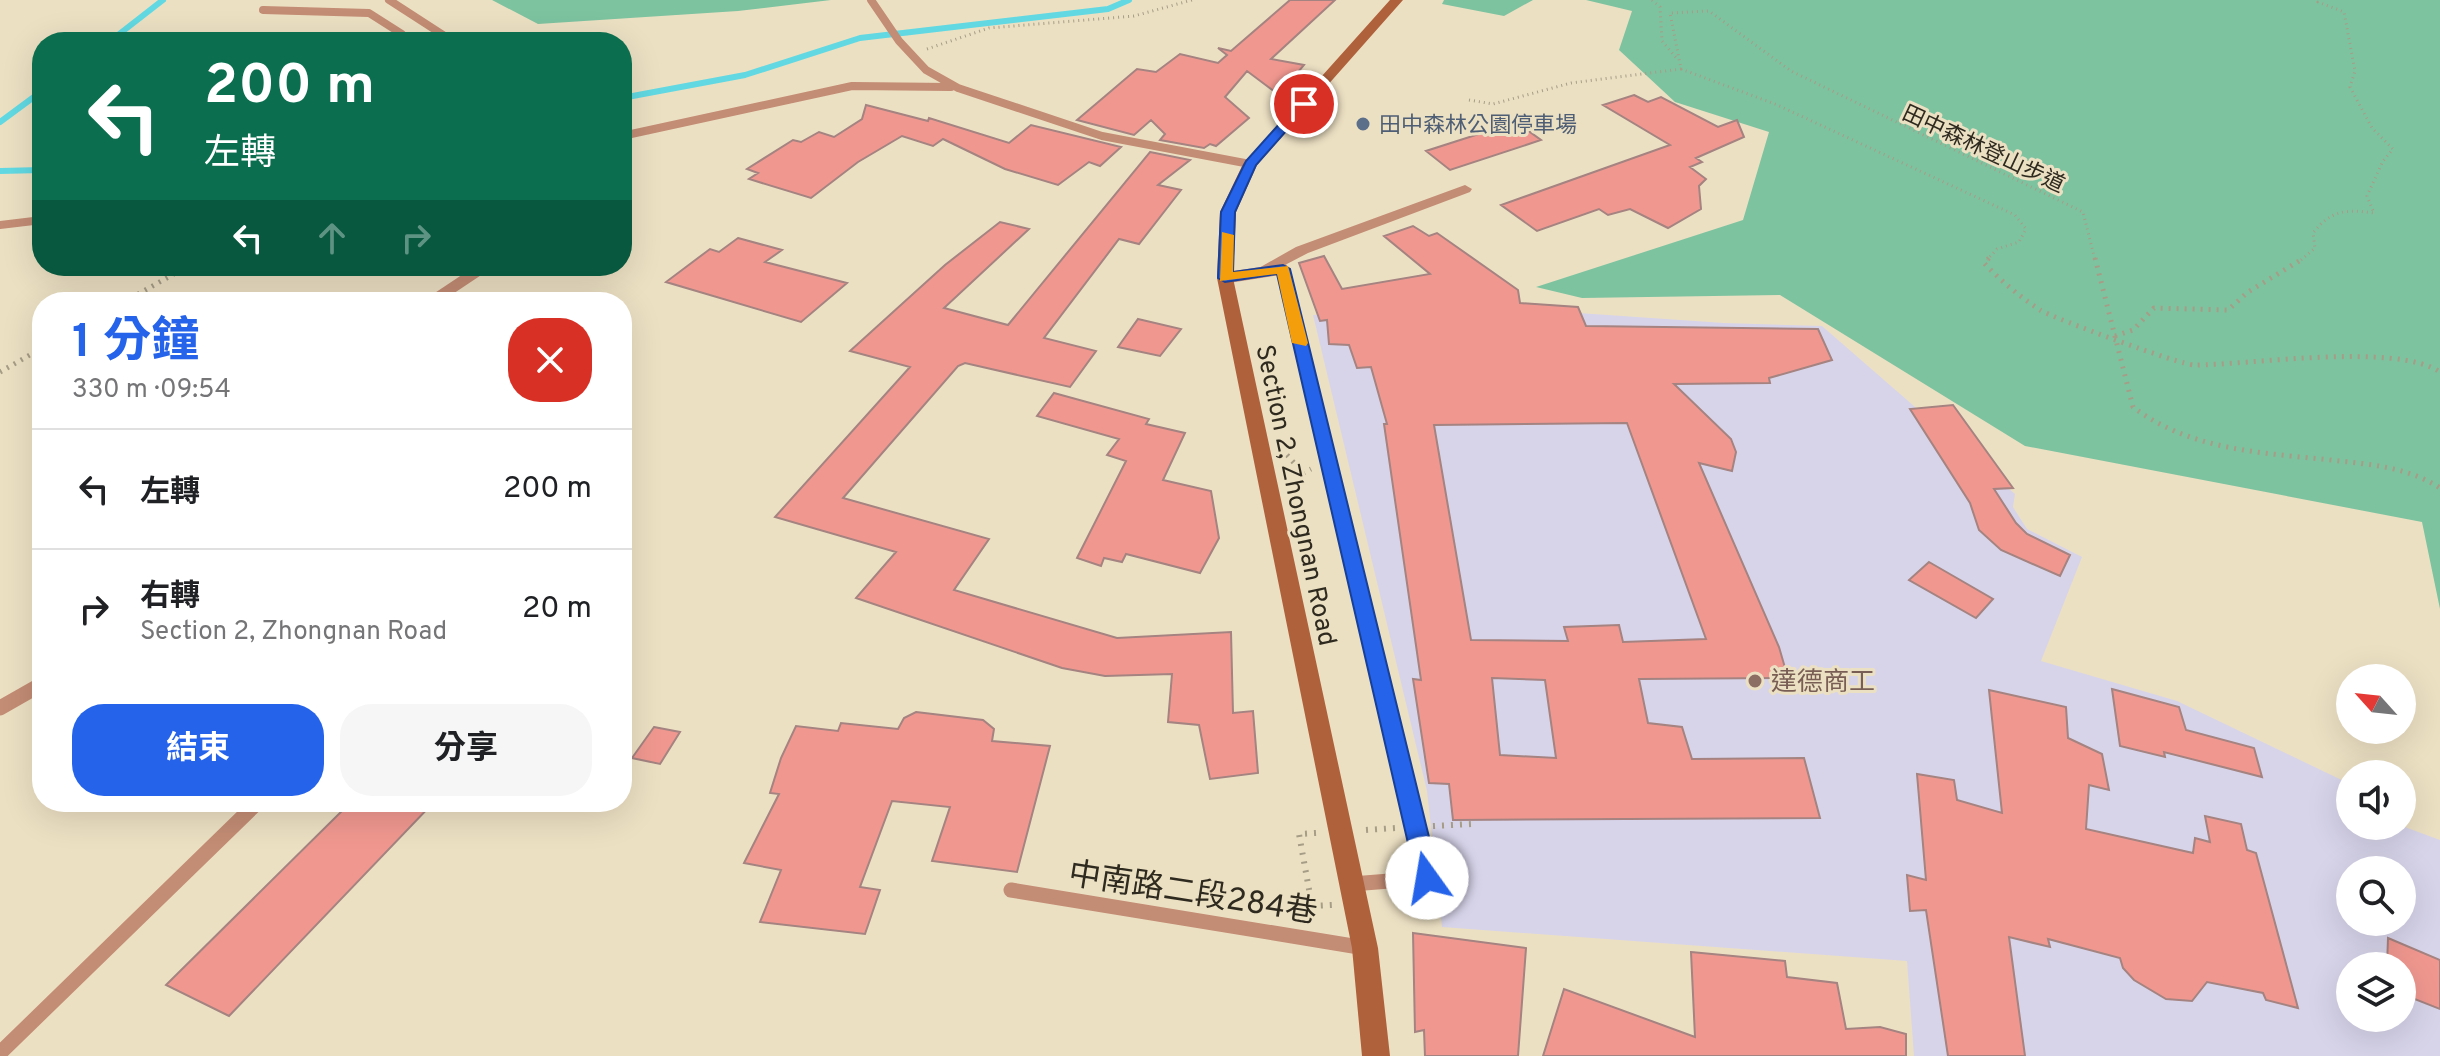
<!DOCTYPE html>
<html lang="zh-TW">
<meta charset="utf-8">
<style>
body{margin:0;font-family:Overpass,"Noto Sans TC",sans-serif;background:#f6f6f6;color:#202124;height:100vh;display:flex;flex-direction:column;font-size:30px;white-space:nowrap}
*{box-sizing:border-box;margin:0}
p{font-size:26px;color:#757577}
.icon{flex:none;width:44px;height:44px;fill:none;stroke:currentColor;stroke-width:2;stroke-linecap:round;stroke-linejoin:round}
.map{position:relative;flex:1;overflow:hidden}
.sheet{position:absolute;left:32px;top:292px;width:600px;height:520px;display:flex;flex-direction:column;background:#fff;border-radius:32px;box-shadow:0 8px 32px #0002}
.sheet>*{flex:none}
.top-card{position:absolute;left:32px;top:32px;width:600px;height:244px;border-radius:32px;box-shadow:0 8px 32px #0002;background:#0b6e4f;color:#fff;overflow:hidden}
.needle{width:52px;rotate:297deg}
.tools{position:absolute;left:2336px;top:664px;display:grid;gap:16px}
.tools a{display:grid;place-items:center;width:80px;height:80px;border-radius:50%;background:#fff;box-shadow:0 8px 32px #0002;font-size:40px}
.pin{position:absolute;display:grid;place-items:center;width:68px;height:68px;color:#fff;margin:-34px;border:4px solid #fff;border-radius:50%;box-shadow:0 2px 8px #0007}
.me{position:absolute;width:88px;margin:-44px;rotate:347deg;stroke-linejoin:round;filter:drop-shadow(0 0 6px #0008)}
.turn{display:flex;align-items:center;gap:28px;height:168px;padding:0 40px;font-size:36px}
.turn .icon{width:104px;height:104px;stroke-width:2.5}
.turn b{display:block;font-size:56px;line-height:68px}
.lanes{display:flex;align-items:center;height:76px;padding:0 40px;background:#0003;justify-content:center;gap:40px;direction:ltr}
.lanes .off{opacity:.35}
.round{display:grid;place-items:center;flex:none;width:84px;height:84px;border-radius:32px;background:#f6f6f6}
.overview{display:flex;align-items:center;justify-content:space-between;height:136px;padding:0 40px}
h1{font-size:48px;font-weight:700;line-height:60px;color:#2563eb}
.action{display:flex;gap:16px;margin-top:auto;padding:16px 40px}
.action a{flex:1;height:92px;border-radius:32px;background:#2563eb;color:#fff;font-size:32px;font-weight:700;line-height:92px;text-align:center}
.action a+a{background:#f6f6f6;color:#202124}
ul{padding:0;list-style:none}
li{display:flex;align-items:center;gap:24px;height:120px;padding:0 40px;border-top:2px solid #e0e0e0}
li div{flex:1}
li b{display:block;font-size:30px}
li em{font-style:normal}
.map>svg:first-child{display:block}
.education{fill:#d7d4ea;fill-rule:evenodd}
.green{fill:#7dc3a0}
.lines{fill:none;stroke-linecap:round;stroke-linejoin:round}
.stream{stroke:#62d9e2;stroke-width:6}
.building{fill:#f09890;stroke:#a48380;stroke-width:2;fill-rule:evenodd}
.path-far2{stroke:#a69d87;stroke-width:3;stroke-dasharray:1 4;stroke-linecap:butt}
.path-far1{stroke:#a69d87;stroke-width:5;stroke-dasharray:2 6;stroke-linecap:butt}
.path{stroke:#a69d87;stroke-width:6;stroke-dasharray:2 7;stroke-linecap:butt}
.service-far2{stroke:#c38c74;stroke-width:8}
.service-far1{stroke:#c38c74;stroke-width:11}
.service{stroke:#c38c74;stroke-width:15}
.minor{fill:#c38c74;fill-rule:evenodd}
.secondary{fill:#af613c;fill-rule:evenodd}
.route{fill:#2563eb;stroke:#184099;stroke-width:2}
.slow{fill:#f59e0b}
.service-dot{fill:#5c6f8a;stroke:#ece0c3;stroke-width:3}
.education-dot{fill:#8d6e63;stroke:#ece0c3;stroke-width:3}
.labels{text-anchor:middle;stroke-width:6;stroke-linejoin:round;paint-order:stroke}
.far-service-label{font-size:22px;fill:#4e5e75;stroke:#ece0c3;text-anchor:start}
.far-street-label{font-size:22px;fill:#2e2a1f;stroke:#ece0c3}
.street-label{font-size:26px;fill:#2e2a1f;stroke:#ece0c3}
.education-label{font-size:26px;fill:#785e54;stroke:#ece0c3;text-anchor:start}
.near-street-label{font-size:32px;fill:#2e2a1f;stroke:#ece0c3}
</style>
<div class="map">
<svg width="2440" height="1056" viewBox="0 0 2440 1056">
<rect width="100%" height="100%" fill="#ece0c3"/>
<path class="education" d="M 1490,307 L 1724,323 L 1822,326 L 2015,494 L 2013,507 L 2027,529 L 2082,557 L 2041,661 L 2177,701 L 2350,784 L 2350,826 L 2402,826 L 2440,840 L 2440,1056 L 1914,1056 L 1907,961 L 1442,927 L 1427,791 L 1313,315 ZM 2350,870 L 2402,870 L 2402,922 L 2350,922 ZM 2350,966 L 2402,966 L 2402,1018 L 2350,1018 Z"/>
<path class="green" d="M 492,0 L 831,0 L 738,11 L 538,24 Z
M 1444,0 L 1533,0 L 1504,16 L 1442,4 Z
M 1586,0 L 2440,0 L 2440,609 L 2422,522 L 2025,446 L 1780,295 L 1582,298 L 1536,287 L 1743,220 L 1769,132 L 1675,102 L 1619,50 L 1632,11 Z"/>
<g class="lines">
<path class="stream" d="M 109,42 L 163,0
M 622,98 L 745,75 L 860,38 L 1108,9 L 1129,0
M 0,122 L 42,91
M 0,171 L 42,170"/>
</g>
<path class="building" d="M 1290,0 L 1335,0 L 1271,59 L 1304,65 L 1279,95 L 1247,71 L 1225,97 L 1249,118 L 1216,146 L 1210,144 L 1204,148 L 1160,140 L 1165,134 L 1151,120 L 1134,135 L 1077,120 L 1137,69 L 1156,72 L 1180,54 L 1218,63 L 1227,55 L 1218,48 L 1231,51 Z
M 1634,95 L 1648,102 L 1661,97 L 1718,127 L 1737,120 L 1744,137 L 1696,158 L 1702,162 L 1690,167 L 1706,179 L 1699,186 L 1701,209 L 1668,228 L 1630,209 L 1608,215 L 1599,209 L 1537,231 L 1501,205 L 1670,145 L 1603,105 Z
M 866,105 L 928,121 L 929,118 L 1009,143 L 1031,125 L 1121,147 L 1100,166 L 1089,162 L 1058,185 L 1005,169 L 943,139 L 933,146 L 902,136 L 858,162 L 811,198 L 749,179 L 758,173 L 747,169 L 793,140 L 801,142 L 819,132 L 834,137 L 862,119 Z
M 1516,122 L 1541,140 L 1450,170 L 1426,151 Z
M 1150,152 L 1190,160 L 1158,185 L 1181,190 L 1139,244 L 1119,239 L 1044,338 L 1096,351 L 1070,387 L 965,363 L 958,366 L 843,498 L 989,539 L 954,590 L 1117,638 L 1231,632 L 1233,713 L 1253,711 L 1258,773 L 1210,779 L 1199,725 L 1168,722 L 1172,674 L 1105,676 L 1062,668 L 856,598 L 896,552 L 775,517 L 910,367 L 850,351 L 945,265 L 1000,222 L 1029,229 L 944,308 L 1008,325 Z
M 1413,226 L 1429,236 L 1437,233 L 1518,290 L 1520,303 L 1578,307 L 1586,326 L 1818,329 L 1832,360 L 1769,378 L 1770,383 L 1674,384 L 1731,439 L 1736,452 L 1732,471 L 1699,463 L 1779,647 L 1788,678 L 1639,679 L 1648,723 L 1682,727 L 1692,759 L 1804,758 L 1820,818 L 1453,820 L 1449,784 L 1429,783 L 1413,679 L 1421,680 L 1384,424 L 1387,424 L 1371,367 L 1357,368 L 1349,345 L 1329,344 L 1327,320 L 1320,321 L 1299,263 L 1324,256 L 1342,289 L 1430,274 L 1384,236 ZM 1627,423 L 1706,639 L 1623,642 L 1619,625 L 1564,627 L 1568,641 L 1471,640 L 1434,425 ZM 1492,678 L 1545,680 L 1556,758 L 1500,755 Z
M 738,238 L 782,250 L 765,262 L 847,283 L 801,322 L 666,282 L 710,249 L 719,252 Z
M 1138,319 L 1181,329 L 1160,356 L 1118,347 Z
M 1054,393 L 1149,419 L 1146,424 L 1185,433 L 1163,480 L 1211,491 L 1219,538 L 1200,573 L 1126,554 L 1122,562 L 1104,558 L 1101,566 L 1077,558 L 1126,461 L 1107,455 L 1119,439 L 1037,416 Z
M 1953,405 L 2013,488 L 1994,489 L 2016,523 L 2027,534 L 2070,555 L 2060,576 L 2001,550 L 1979,530 L 1970,503 L 1910,409 Z
M 1929,562 L 1993,599 L 1976,618 L 1909,580 Z
M 2112,689 L 2179,707 L 2186,730 L 2254,748 L 2262,777 L 2164,752 L 2165,757 L 2120,746 Z
M 1989,690 L 2066,707 L 2068,738 L 2102,754 L 2109,790 L 2089,785 L 2086,829 L 2193,853 L 2195,838 L 2210,842 L 2205,816 L 2241,824 L 2247,850 L 2256,853 L 2298,1008 L 2266,1000 L 2263,993 L 2207,982 L 2192,1001 L 2166,999 L 2134,980 L 2123,968 L 2120,958 L 2048,939 L 2050,947 L 2009,937 L 2025,1056 L 1948,1056 L 1926,910 L 1910,911 L 1907,875 L 1926,880 L 1917,774 L 1954,780 L 1957,800 L 2002,813 Z
M 916,712 L 983,720 L 994,729 L 992,741 L 1050,746 L 1017,872 L 932,861 L 950,807 L 892,801 L 860,887 L 880,890 L 865,934 L 760,922 L 781,870 L 744,863 L 779,794 L 770,793 L 781,758 L 796,726 L 838,731 L 841,723 L 898,729 L 904,718 Z
M 654,727 L 680,732 L 660,764 L 632,758 Z
M 351,802 L 434,802 L 229,1016 L 166,985 Z
M 1413,933 L 1526,948 L 1518,1056 L 1425,1056 L 1424,1030 L 1415,1032 Z
M 2388,938 L 2440,960 L 2440,1009 L 2402,994 L 2402,966 L 2387,966 Z
M 1691,952 L 1785,961 L 1787,977 L 1837,983 L 1846,1029 L 1880,1027 L 1906,1034 L 1906,1056 L 1543,1056 L 1564,989 L 1695,1037 Z"/>
<g class="lines">
<path class="path-far2" d="M 1652,0 L 1660,7 L 1662,41 L 1678,60
M 927,49 L 989,28 L 1134,16 L 1192,0
M 1681,69 L 1775,104 L 2015,215 L 2026,229 L 2019,242 L 1997,249 L 1987,260
M 1469,100 L 1493,104 L 1571,83 L 1681,69 L 1670,13 L 1709,11 L 1791,71 L 2083,212 L 2095,260
M 2301,260 L 2315,248 L 2313,233 C 2331,210 2346,209 2374,213 L 2367,196 L 2383,161 L 2393,149 L 2372,128 L 2350,87 L 2355,71 L 2344,12 L 2318,2 L 2321,0"/>
<path class="path-far1" d="M 1989,258 L 1984,263 C 2001,281 2019,296 2040,310 C 2053,318 2181,365 2194,365 C 2250,365 2395,342 2440,372
M 2095,258 L 2133,407 C 2192,452 2268,453 2340,461 C 2375,465 2409,468 2440,488
M 124,302 L 188,266
M 2115,336 L 2133,330 L 2154,308 L 2228,310 L 2248,292 L 2304,258
M 0,372 L 42,348
M 1287,455 L 1303,473 L 1311,469"/>
<path class="path" d="M 1433,826 L 1472,824
M 1366,830 L 1395,828
M 1316,833 L 1299,834 L 1312,906 L 1332,905"/>
<path class="service-far2" d="M 389,0 L 454,42
M 871,0 L 899,41 L 926,70 L 958,88 L 1102,136 L 1250,164
M 263,10 L 369,13 L 402,34 L 403,42
M 622,136 L 852,86 L 951,87
M 0,225 L 42,220"/>
<path class="service-far1" d="M 1225,278 L 1283,269 L 1362,603
M 431,302 L 485,266"/>
<path class="service" d="M 0,708 L 42,684
M 1352,884 L 1427,878 L 1361,601
M 1011,890 L 1365,948
M 0,1053 L 258,802"/>
<path class="minor" d="M 1465,185 L 1472,189 L 1470,192 L 1308,253 L 1264,276 L 1258,278 L 1250,273 L 1296,247 Z"/>
<path class="secondary" d="M 1390,0 L 1403,0 L 1257,165 L 1236,212 L 1233,278 L 1378,948 L 1390,1056 L 1362,1056 L 1352,948 L 1217,278 L 1220,212 L 1243,164 Z"/>
</g>
<path class="route" d="M 1300,101 L 1310,104 L 1256,165 L 1235,212 L 1233,272 L 1283,265 L 1290,269 L 1439,878 L 1435,886 L 1427,889 L 1419,886 L 1416,878 L 1277,274 L 1225,282 L 1218,278 L 1221,212 L 1246,161 Z"/>
<path class="slow" d="M 1222,232 L 1234,235 L 1233,272 L 1288,266 L 1308,343 L 1306,346 L 1292,343 L 1277,274 L 1220,281 Z"/>
<circle class="service-dot" cx="1363" cy="124" r="8"/>
<circle class="education-dot" cx="1755" cy="681" r="8"/>
<g class="labels">
<g class="far-service-label">
<text x="1379" y="132">田中森林公園停車場</text>
</g>
<g class="far-street-label">
<text transform="translate(1984 148) rotate(25)" y="8">田中森林登山步道</text>
</g>
<g class="street-label">
<text transform="translate(1297 495) rotate(78)" y="9">Section 2, Zhongnan Road</text>
</g>
<g class="education-label">
<text x="1771" y="690">達德商工</text>
</g>
<g class="near-street-label">
<text transform="translate(1193 892) rotate(9)" y="11">中南路二段284巷</text>
</g>
</g>
</svg>
<div class="tools">
<a><svg class="needle" viewBox="-14 -14 28 28"><path d="M0-13l5 13h-10z" fill="#e53935"/><path d="M0 13l5-13h-10z" fill="#757577"/></svg></a>
<a><svg class="icon" aria-label="sound" viewBox="0 0 24 24"><path d="M4 9h4l5-4v14l-5-4H4zM17 9q2 3 0 6"/></svg></a>
<a><svg class="icon" aria-label="search" viewBox="0 0 24 24"><circle cx="10" cy="10" r="6"/><path d="M15 15l6 6"/></svg></a>
<a><svg class="icon" aria-label="layers" viewBox="0 0 24 24"><path d="M12 4l9 5-9 5-9-5zM3 14l9 5 9-5"/></svg></a>
</div>
<div class="pin" style="left:1304px;top:104px;background:#d93025"><svg class="icon" aria-label="arrive" viewBox="0 0 24 24"><path d="M6 21V4h12l-3 4 3 4H6"/></svg></div>
<svg class="me" style="left:1427px;top:878px" viewBox="-20 -20 40 40"><circle r="19" fill="#fff"/><path d="M0-13L10 11 0 6-10 11z" fill="#2563eb"/></svg>
<div class="top-card">
<div class="turn"><svg class="icon" aria-label="left" viewBox="0 0 24 24"><path d="M17 20v-9H6M10 6l-5 5 5 5"/></svg><div><b>200 m</b>左轉</div></div>
<div class="lanes"><svg class="icon" aria-label="left" viewBox="0 0 24 24"><path d="M17 20v-9H6M10 6l-5 5 5 5"/></svg><svg class="icon off" aria-label="ahead" viewBox="0 0 24 24"><path d="M12 20V5M6 11l6-6 6 6"/></svg><svg class="icon off" aria-label="right" viewBox="0 0 24 24"><path d="M7 20v-9h11M14 6l5 5-5 5"/></svg></div>
</div>
<section class="sheet">
<div class="overview"><div><h1>1 分鐘</h1><p>330 m · 09:54</p></div><a class="round" style="background:#d93025;color:#fff"><svg class="icon" aria-label="close" viewBox="0 0 24 24"><path d="M6 6l12 12M18 6L6 18"/></svg></a></div>
<ul>
<li><svg class="icon" aria-label="left" viewBox="0 0 24 24"><path d="M17 20v-9H6M10 6l-5 5 5 5"/></svg><div><b>左轉</b></div><em>200 m</em></li>
<li><svg class="icon" aria-label="right" viewBox="0 0 24 24"><path d="M7 20v-9h11M14 6l5 5-5 5"/></svg><div><b>右轉</b><p>Section 2, Zhongnan Road</p></div><em>20 m</em></li>
</ul>
<div class="action"><a>結束</a><a>分享</a></div>
</section>
</div>
